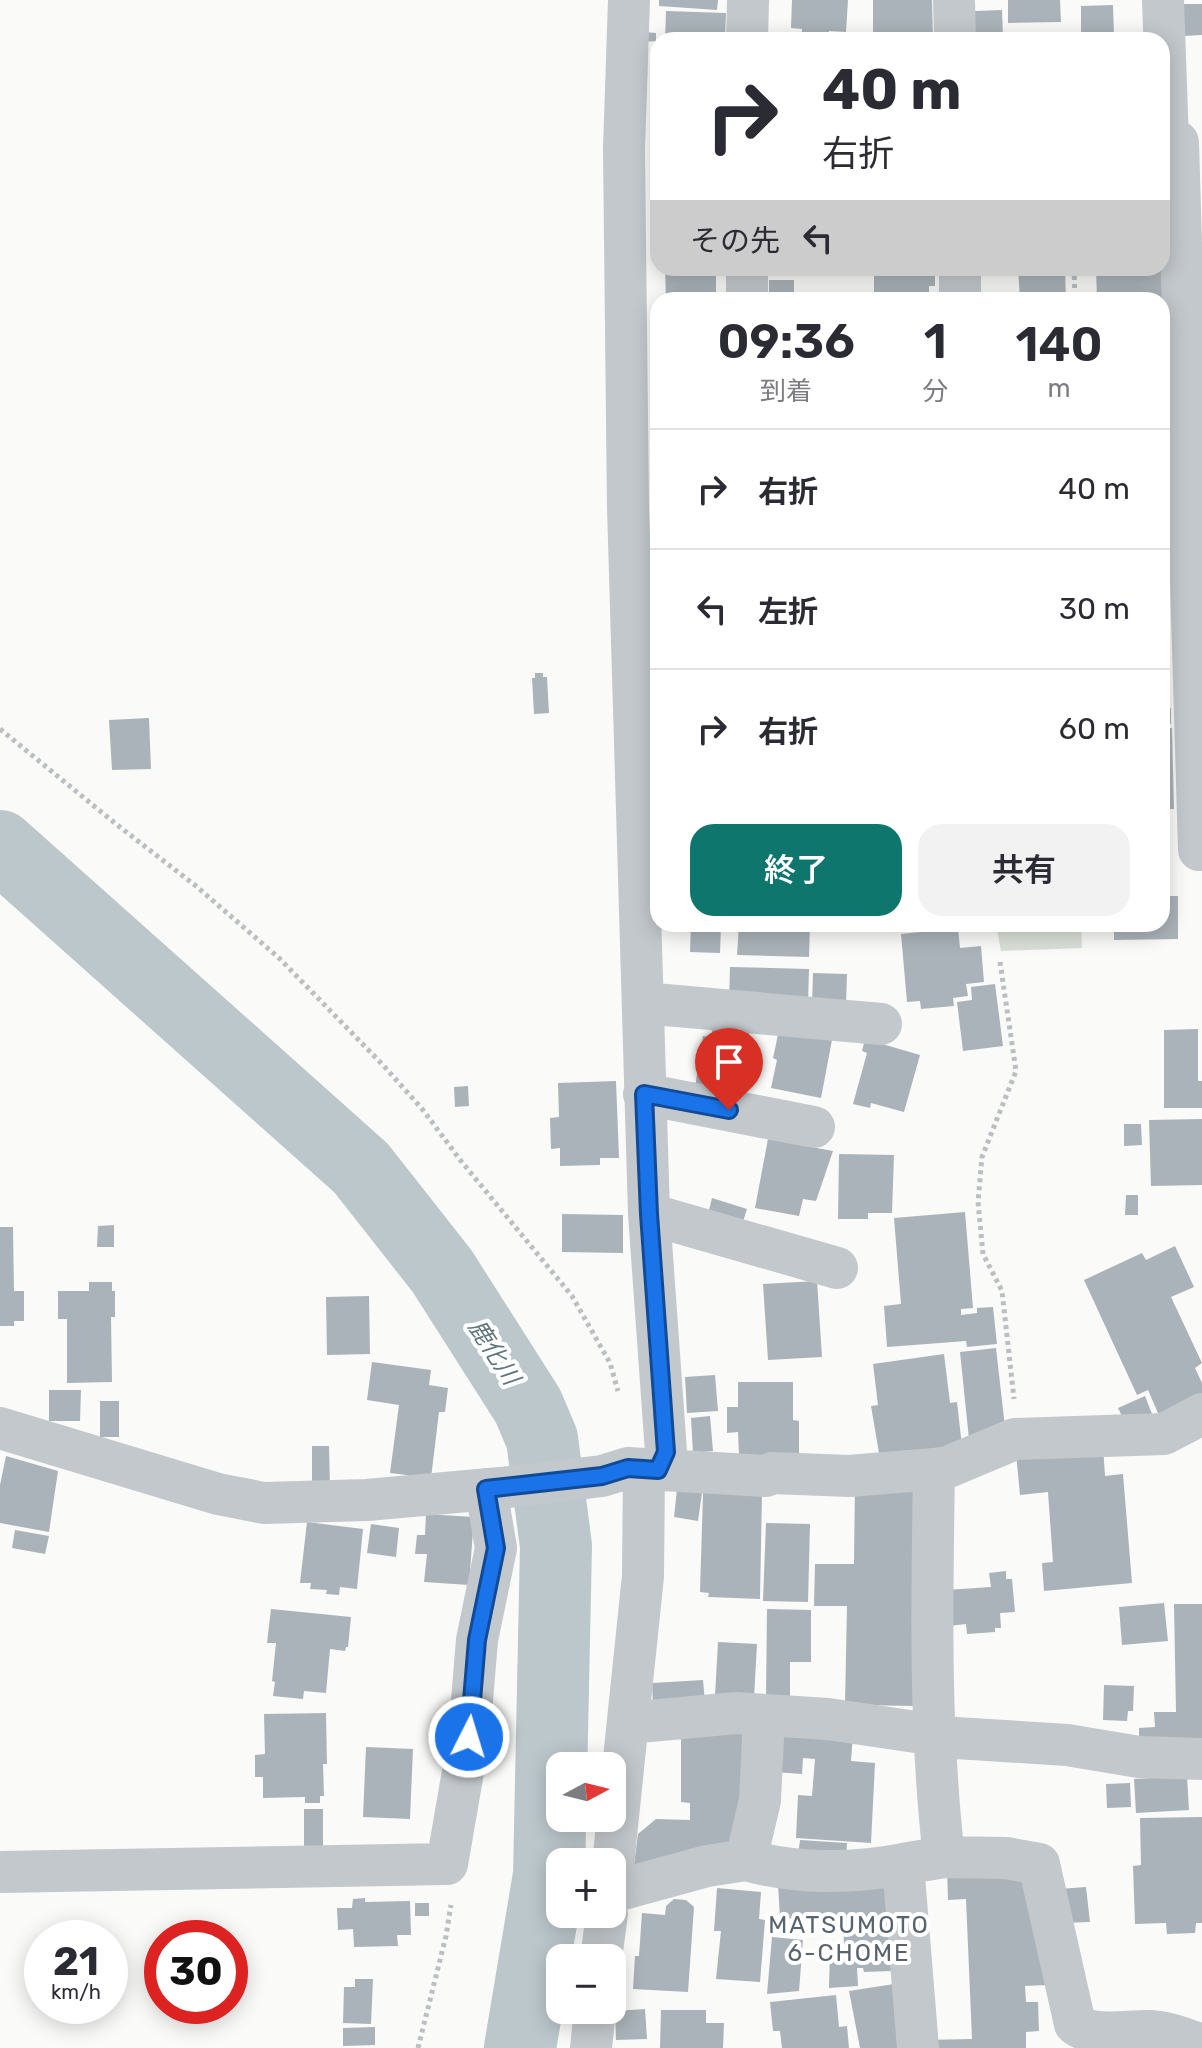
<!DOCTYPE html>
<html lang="ja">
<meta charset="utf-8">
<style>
body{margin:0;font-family:Rubik,"Noto Sans JP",sans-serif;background:#f2f2f3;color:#2b2b33;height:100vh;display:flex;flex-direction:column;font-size:30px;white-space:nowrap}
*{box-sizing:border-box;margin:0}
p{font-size:26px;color:#7c7c81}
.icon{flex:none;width:44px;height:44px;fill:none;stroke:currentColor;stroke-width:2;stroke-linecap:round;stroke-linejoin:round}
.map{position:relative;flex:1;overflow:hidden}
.drawer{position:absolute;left:650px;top:292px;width:520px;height:640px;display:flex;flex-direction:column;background:#fff;border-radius:24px;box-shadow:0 4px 20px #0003}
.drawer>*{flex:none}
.guide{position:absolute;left:650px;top:32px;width:520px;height:244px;border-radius:24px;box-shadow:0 4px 20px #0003;background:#fff;color:#2b2b33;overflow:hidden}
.needle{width:52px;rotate:83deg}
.buttons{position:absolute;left:546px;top:1752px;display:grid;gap:16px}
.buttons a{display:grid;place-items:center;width:80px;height:80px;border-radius:16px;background:#fff;box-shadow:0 4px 20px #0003;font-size:40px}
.speed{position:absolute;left:24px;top:1920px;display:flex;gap:16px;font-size:40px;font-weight:700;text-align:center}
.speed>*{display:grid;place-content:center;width:104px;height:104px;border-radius:50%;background:#fff;box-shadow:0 4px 20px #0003;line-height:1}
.speed small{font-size:20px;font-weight:400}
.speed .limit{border:12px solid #d22;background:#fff;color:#111}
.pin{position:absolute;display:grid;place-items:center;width:68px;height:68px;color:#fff;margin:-82px -34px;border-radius:50% 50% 50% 0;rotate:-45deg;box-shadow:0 0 8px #0007}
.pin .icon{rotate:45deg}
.me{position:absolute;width:88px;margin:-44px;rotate:5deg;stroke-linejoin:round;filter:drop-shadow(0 0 6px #0008)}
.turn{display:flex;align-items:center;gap:28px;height:168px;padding:0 40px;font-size:36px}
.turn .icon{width:104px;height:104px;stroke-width:2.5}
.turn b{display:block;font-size:56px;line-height:68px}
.then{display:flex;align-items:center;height:76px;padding:0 40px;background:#0003;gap:16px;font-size:30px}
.eta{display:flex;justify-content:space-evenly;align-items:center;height:136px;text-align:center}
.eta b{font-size:48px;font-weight:600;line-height:56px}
.cta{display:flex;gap:16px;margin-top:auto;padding:16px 40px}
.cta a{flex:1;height:92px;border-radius:24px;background:#0f766e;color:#fff;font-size:32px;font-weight:600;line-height:92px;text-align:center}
.cta a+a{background:#f2f2f3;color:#2b2b33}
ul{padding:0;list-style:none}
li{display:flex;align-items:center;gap:24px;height:120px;padding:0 40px;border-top:2px solid #e1e1e2}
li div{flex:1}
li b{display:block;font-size:30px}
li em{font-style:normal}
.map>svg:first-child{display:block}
.green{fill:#dadfd7}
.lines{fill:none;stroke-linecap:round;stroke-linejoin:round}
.river{stroke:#bbc7cb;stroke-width:72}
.building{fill:#aab3b9}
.path{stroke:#bbbfc2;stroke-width:5;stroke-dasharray:4 4;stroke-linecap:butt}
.minor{stroke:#c3c8cc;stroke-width:42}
.route-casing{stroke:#114b97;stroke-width:20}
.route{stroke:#1a73e8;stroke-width:14}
.labels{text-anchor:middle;stroke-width:8;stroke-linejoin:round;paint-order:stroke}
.water-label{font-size:24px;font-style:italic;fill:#60757c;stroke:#fff}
.neighbourhood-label{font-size:24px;letter-spacing:2px;fill:#57646e;stroke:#fff}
</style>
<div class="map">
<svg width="1202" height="2048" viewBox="0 0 1202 2048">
<rect width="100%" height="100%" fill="#fafaf8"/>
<path class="green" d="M 996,924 L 1081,924 L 1082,948 L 1001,951 Z"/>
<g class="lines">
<path class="river" d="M 0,846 L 361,1168 L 442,1271 L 528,1406 L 542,1439 L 556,1546 L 549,1875 L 520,2048"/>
</g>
<path class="building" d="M 659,0 L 718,0 L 717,10 L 659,6 Z
M 792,0 L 848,0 L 846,32 L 829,31 L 828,40 L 801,40 L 802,29 L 791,28 Z
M 873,0 L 932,0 L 933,40 L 873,40 Z
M 1008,0 L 1060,0 L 1061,22 L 1008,23 Z
M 1181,4 L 1202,4 L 1202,35 L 1183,36 Z
M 1113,5 L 1114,37 L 1081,38 L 1081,6 Z
M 1002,10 L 1003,37 L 975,38 L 975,11 Z
M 666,11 L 726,13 L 725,40 L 665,40 Z
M 644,32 L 656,33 L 656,41 L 644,42 Z
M 665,268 L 716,268 L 716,300 L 666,300 Z
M 874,268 L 935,268 L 935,286 L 929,286 L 929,300 L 874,300 Z
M 1018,268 L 1065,268 L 1066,300 L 1020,300 Z
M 1096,268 L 1162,268 L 1162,300 L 1097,300 Z
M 769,280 L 794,280 L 794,300 L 769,300 Z
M 846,292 L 846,300 L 797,300 L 797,293 Z
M 1165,364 L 1166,422 L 1162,422 L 1162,365 Z
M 1162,426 L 1165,426 L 1166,453 L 1162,453 Z
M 1162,548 L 1167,548 L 1170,634 L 1162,635 Z
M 535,673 L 543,673 L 543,677 L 547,677 L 549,713 L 534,714 L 532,678 L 535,678 Z
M 1162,708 L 1171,708 L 1171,724 L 1162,724 Z
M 149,718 L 151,769 L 112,770 L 109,720 Z
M 1162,728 L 1172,728 L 1174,809 L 1162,809 Z
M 1162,883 L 1166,883 L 1166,896 L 1178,896 L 1178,939 L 1114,940 L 1114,924 L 1162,924 Z
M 691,924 L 721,924 L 720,953 L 690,952 Z
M 739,924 L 810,924 L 809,957 L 737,955 Z
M 958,928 L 960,948 L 981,946 L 984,982 L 966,984 L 968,996 L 953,998 L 954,1006 L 921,1009 L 920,1001 L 907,1002 L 901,934 Z
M 730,967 L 809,969 L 808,1004 L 729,1002 Z
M 813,973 L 847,974 L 846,1005 L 812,1005 Z
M 995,984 L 1003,1046 L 963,1051 L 957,1002 L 972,1000 L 971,987 Z
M 713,1026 L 749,1032 L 740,1094 L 695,1087 L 703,1036 L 711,1037 Z
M 1198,1029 L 1198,1081 L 1202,1081 L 1202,1108 L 1164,1108 L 1164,1030 Z
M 779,1030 L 832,1040 L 821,1098 L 771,1088 L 777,1060 L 773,1058 Z
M 865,1039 L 920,1055 L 904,1112 L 871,1103 L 870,1108 L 853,1104 L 867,1053 L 862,1051 Z
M 616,1081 L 619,1158 L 600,1158 L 600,1165 L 560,1166 L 560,1148 L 551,1149 L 550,1118 L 559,1117 L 558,1083 Z
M 468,1086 L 469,1106 L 455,1107 L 454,1087 Z
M 1202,1119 L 1202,1185 L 1151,1186 L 1149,1120 Z
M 1124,1124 L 1141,1124 L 1142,1145 L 1124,1146 Z
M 768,1139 L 833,1151 L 816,1201 L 803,1199 L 799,1216 L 755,1208 Z
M 839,1154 L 894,1155 L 892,1213 L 868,1213 L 868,1219 L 838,1219 Z
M 1126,1195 L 1138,1195 L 1138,1215 L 1125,1215 Z
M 712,1198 L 747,1209 L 741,1228 L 707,1218 Z
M 965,1212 L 973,1308 L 961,1309 L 961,1315 L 977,1313 L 977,1308 L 993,1307 L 997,1344 L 967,1347 L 966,1341 L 887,1347 L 884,1306 L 901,1304 L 894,1218 Z
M 562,1214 L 623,1215 L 623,1253 L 562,1252 Z
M 114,1225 L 114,1247 L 97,1247 L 98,1226 Z
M 0,1227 L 13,1227 L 14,1291 L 24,1291 L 24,1321 L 14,1321 L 14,1326 L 0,1326 Z
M 1175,1246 L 1194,1287 L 1171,1297 L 1202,1363 L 1195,1368 L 1202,1383 L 1202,1401 L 1161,1420 L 1148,1390 L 1137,1395 L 1084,1280 L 1142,1253 L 1146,1260 Z
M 817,1281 L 822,1357 L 768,1360 L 763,1284 Z
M 89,1282 L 112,1282 L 112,1291 L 115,1291 L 115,1317 L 111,1317 L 112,1382 L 67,1383 L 67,1319 L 58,1319 L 58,1291 L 89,1291 Z
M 369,1296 L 370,1354 L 327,1355 L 326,1297 Z
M 996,1348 L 1006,1436 L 969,1439 L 960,1352 Z
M 944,1354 L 950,1403 L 957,1402 L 962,1446 L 880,1459 L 871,1406 L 878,1405 L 873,1364 Z
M 372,1362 L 431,1370 L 429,1385 L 448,1388 L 445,1412 L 439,1412 L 431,1478 L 390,1473 L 399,1405 L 367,1400 Z
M 715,1375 L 718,1411 L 687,1413 L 685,1377 Z
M 738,1382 L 793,1382 L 793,1420 L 799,1421 L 799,1455 L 739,1456 L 738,1432 L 727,1433 L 727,1407 L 738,1407 Z
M 49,1390 L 81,1390 L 80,1421 L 49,1421 Z
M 1145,1396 L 1154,1419 L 1125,1422 L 1118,1408 Z
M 100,1401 L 119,1401 L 119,1437 L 100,1437 Z
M 710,1416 L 713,1451 L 693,1453 L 691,1418 Z
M 312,1446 L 329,1446 L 330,1489 L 312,1489 Z
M 1103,1446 L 1105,1476 L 1123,1474 L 1132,1583 L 1044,1591 L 1042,1563 L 1053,1562 L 1048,1492 L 1020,1495 L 1016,1453 Z
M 6,1456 L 58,1471 L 49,1532 L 0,1523 L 0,1485 Z
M 855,1484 L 920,1485 L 922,1706 L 845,1705 L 847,1606 L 814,1606 L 815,1564 L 854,1564 Z
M 677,1489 L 702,1493 L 698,1521 L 674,1517 Z
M 762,1492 L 760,1599 L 708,1597 L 709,1593 L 700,1592 L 703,1493 Z
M 426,1514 L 474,1517 L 469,1585 L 424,1582 L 427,1554 L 415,1554 L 417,1535 L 425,1535 Z
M 307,1522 L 363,1529 L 357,1589 L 340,1587 L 339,1595 L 326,1594 L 327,1590 L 310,1589 L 311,1583 L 300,1583 Z
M 766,1523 L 810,1524 L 808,1602 L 763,1601 Z
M 371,1524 L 399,1528 L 396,1557 L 367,1553 Z
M 15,1530 L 49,1536 L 45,1554 L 12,1548 Z
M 1006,1571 L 1006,1579 L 1012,1579 L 1015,1612 L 1000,1613 L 1001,1628 L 995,1628 L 995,1632 L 967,1634 L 966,1624 L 949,1626 L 946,1590 L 991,1587 L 989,1573 Z
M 1164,1603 L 1168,1641 L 1122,1645 L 1119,1607 Z
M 1174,1604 L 1202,1604 L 1202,1745 L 1139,1746 L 1139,1728 L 1155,1727 L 1154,1712 L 1176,1712 Z
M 271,1609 L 351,1617 L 348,1647 L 346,1647 L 345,1651 L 330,1649 L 326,1693 L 304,1691 L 303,1699 L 273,1696 L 275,1682 L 272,1681 L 276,1643 L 267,1643 Z
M 767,1609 L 811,1610 L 811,1662 L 790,1662 L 790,1697 L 766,1697 Z
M 718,1642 L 757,1644 L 754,1698 L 715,1696 Z
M 703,1680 L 705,1702 L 653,1705 L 652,1683 Z
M 1104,1685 L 1134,1686 L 1133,1711 L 1128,1711 L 1127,1721 L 1103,1720 Z
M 326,1713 L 327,1764 L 323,1764 L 324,1796 L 320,1796 L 320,1803 L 305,1803 L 305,1797 L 263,1798 L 263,1777 L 255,1777 L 255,1755 L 265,1754 L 264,1714 Z
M 681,1728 L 747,1728 L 739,1848 L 633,1872 L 638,1834 L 656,1819 L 690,1820 L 690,1803 L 681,1802 Z
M 776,1729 L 853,1734 L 851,1761 L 875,1763 L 871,1843 L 796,1838 L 798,1795 L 812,1796 L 815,1759 L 803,1758 L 802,1774 L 774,1772 Z
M 366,1747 L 413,1749 L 410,1819 L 363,1817 Z
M 1187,1776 L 1189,1810 L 1136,1813 L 1134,1779 Z
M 1130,1783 L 1131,1807 L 1107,1808 L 1106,1784 Z
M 304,1809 L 323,1809 L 323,1851 L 304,1850 Z
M 1202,1817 L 1202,1923 L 1196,1923 L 1195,1933 L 1167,1934 L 1166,1923 L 1135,1924 L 1133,1866 L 1141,1865 L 1140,1818 Z
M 800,1840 L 847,1843 L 846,1860 L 798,1856 Z
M 947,1868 L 1029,1872 L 1047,1985 L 1025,1986 L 1026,2002 L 1038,2002 L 1039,2031 L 1026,2032 L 1026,2048 L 926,2048 L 923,2040 L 972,2039 L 966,1899 L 948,1900 Z
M 895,1878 L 892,1971 L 864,1972 L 863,1968 L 857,1968 L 858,1986 L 829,1988 L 830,1948 L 844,1947 L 843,1916 L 780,1919 L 778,1884 Z
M 1086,1887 L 1090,1922 L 1062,1923 L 1059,1889 Z
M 717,1888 L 761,1892 L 759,1919 L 765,1920 L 760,1982 L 716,1979 L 721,1931 L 714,1931 Z
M 365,1898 L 365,1902 L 410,1901 L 411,1935 L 397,1935 L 398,1946 L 354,1947 L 353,1929 L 338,1930 L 337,1908 L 352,1908 L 353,1899 Z
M 674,1899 L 686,1900 L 694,1907 L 688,1992 L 633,1989 L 635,1956 L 639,1956 L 642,1913 L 665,1915 L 666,1906 Z
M 415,1903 L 429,1903 L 429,1916 L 415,1916 Z
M 772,1937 L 803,1940 L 799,1991 L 767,1994 Z
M 355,1979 L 373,1979 L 371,2024 L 343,2023 L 344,1987 L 355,1987 Z
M 894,1984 L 906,2048 L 860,2048 L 849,1991 Z
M 836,1995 L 839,2027 L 847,2026 L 849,2048 L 782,2048 L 780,2031 L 773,2031 L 770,2002 Z
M 645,2009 L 647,2039 L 616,2040 L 615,2011 Z
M 661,2010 L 706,2010 L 706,2023 L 724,2023 L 723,2048 L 660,2048 Z
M 375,2027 L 375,2045 L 343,2046 L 343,2028 Z"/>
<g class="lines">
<path class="path" d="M 1074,268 L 1075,300
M 0,729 L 116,824 L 196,886 L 279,958 L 383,1065 L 423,1110 L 461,1161 L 572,1296 L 610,1363 L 618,1391
M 1000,962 L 1016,1071 L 982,1157 L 978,1202 L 983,1254 L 1002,1291 L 1014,1399
M 418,2048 L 446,1936 L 451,1905"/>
<path class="minor" d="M 629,0 L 624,149 L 628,507 L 649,1214 L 666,1452 L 658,1470
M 954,0 L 955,40
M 1163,0 L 1168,143
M 747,40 L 748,0
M 1178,142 L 1199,850 L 1202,850
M 747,268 L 747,300
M 960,268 L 960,300
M 643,1003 L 881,1024
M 644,1094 L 814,1127
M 649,1214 L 837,1268
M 0,1428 L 218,1494 L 264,1503 L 367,1500 L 501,1488 L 602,1476 L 628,1468 L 766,1476 L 772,1473 L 849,1476 L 934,1469 C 932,1598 929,1728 944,1857 L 903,1864 L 918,2048
M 934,1469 L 948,1467 L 1015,1439 L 1164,1434 L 1202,1414
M 628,1723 L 736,1713 L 828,1719 L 956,1738 L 1067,1745 L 1139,1757 L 1202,1759
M 944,1857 L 1006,1858 L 1039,1864 L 1075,2024 C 1093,2039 1129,2030 1151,2031 C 1168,2032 1186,2039 1202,2045
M 746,1860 C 795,1874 853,1874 903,1864
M 0,1872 L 447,1864 L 469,1737 L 477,1640 L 496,1548 L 486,1489
M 612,1874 L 643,1576 L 644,1469
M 612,1892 L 707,1866 L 746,1860 L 760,1800 L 764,1716
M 601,1958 L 607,1914
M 591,2048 L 595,2010"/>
</g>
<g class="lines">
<g class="route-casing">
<path id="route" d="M 469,1737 L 477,1640 L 496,1548 L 486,1489 L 602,1476 L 628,1468 L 658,1470 L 666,1452 L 649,1214 L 644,1094 L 729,1110"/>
</g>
<use href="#route" class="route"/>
</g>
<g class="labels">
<g class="water-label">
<text transform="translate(494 1352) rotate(57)" y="8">鹿化川</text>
</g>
<g class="neighbourhood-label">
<text x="849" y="1933">MATSUMOTO<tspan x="849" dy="28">6-CHOME</tspan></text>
</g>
</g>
</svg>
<div class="buttons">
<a><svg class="needle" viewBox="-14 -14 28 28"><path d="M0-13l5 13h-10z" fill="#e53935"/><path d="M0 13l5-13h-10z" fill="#7c7c81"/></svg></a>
<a>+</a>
<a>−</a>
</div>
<div class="speed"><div>21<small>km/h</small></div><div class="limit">30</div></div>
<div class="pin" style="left:729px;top:1110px;background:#d93025"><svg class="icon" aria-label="arrive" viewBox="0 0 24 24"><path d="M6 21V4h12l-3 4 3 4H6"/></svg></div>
<svg class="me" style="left:469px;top:1737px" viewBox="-20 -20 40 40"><circle r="17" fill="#1a73e8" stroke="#fff" stroke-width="3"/><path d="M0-11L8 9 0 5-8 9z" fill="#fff"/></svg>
<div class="guide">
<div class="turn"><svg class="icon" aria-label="right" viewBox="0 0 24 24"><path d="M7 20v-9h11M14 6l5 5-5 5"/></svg><div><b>40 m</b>右折</div></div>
<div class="then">その先<svg class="icon" aria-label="left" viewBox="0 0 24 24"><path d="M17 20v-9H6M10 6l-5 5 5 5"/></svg></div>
</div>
<section class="drawer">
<div class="eta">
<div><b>09:36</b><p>到着</p></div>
<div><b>1</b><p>分</p></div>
<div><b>140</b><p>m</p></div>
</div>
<ul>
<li><svg class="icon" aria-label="right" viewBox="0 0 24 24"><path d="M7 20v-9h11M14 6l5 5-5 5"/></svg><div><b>右折</b></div><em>40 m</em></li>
<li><svg class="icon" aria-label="left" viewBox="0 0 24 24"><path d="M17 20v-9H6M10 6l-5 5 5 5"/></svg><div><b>左折</b></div><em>30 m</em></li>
<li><svg class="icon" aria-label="right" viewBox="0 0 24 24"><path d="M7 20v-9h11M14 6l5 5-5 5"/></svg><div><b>右折</b></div><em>60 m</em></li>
</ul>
<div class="cta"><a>終了</a><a>共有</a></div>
</section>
</div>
